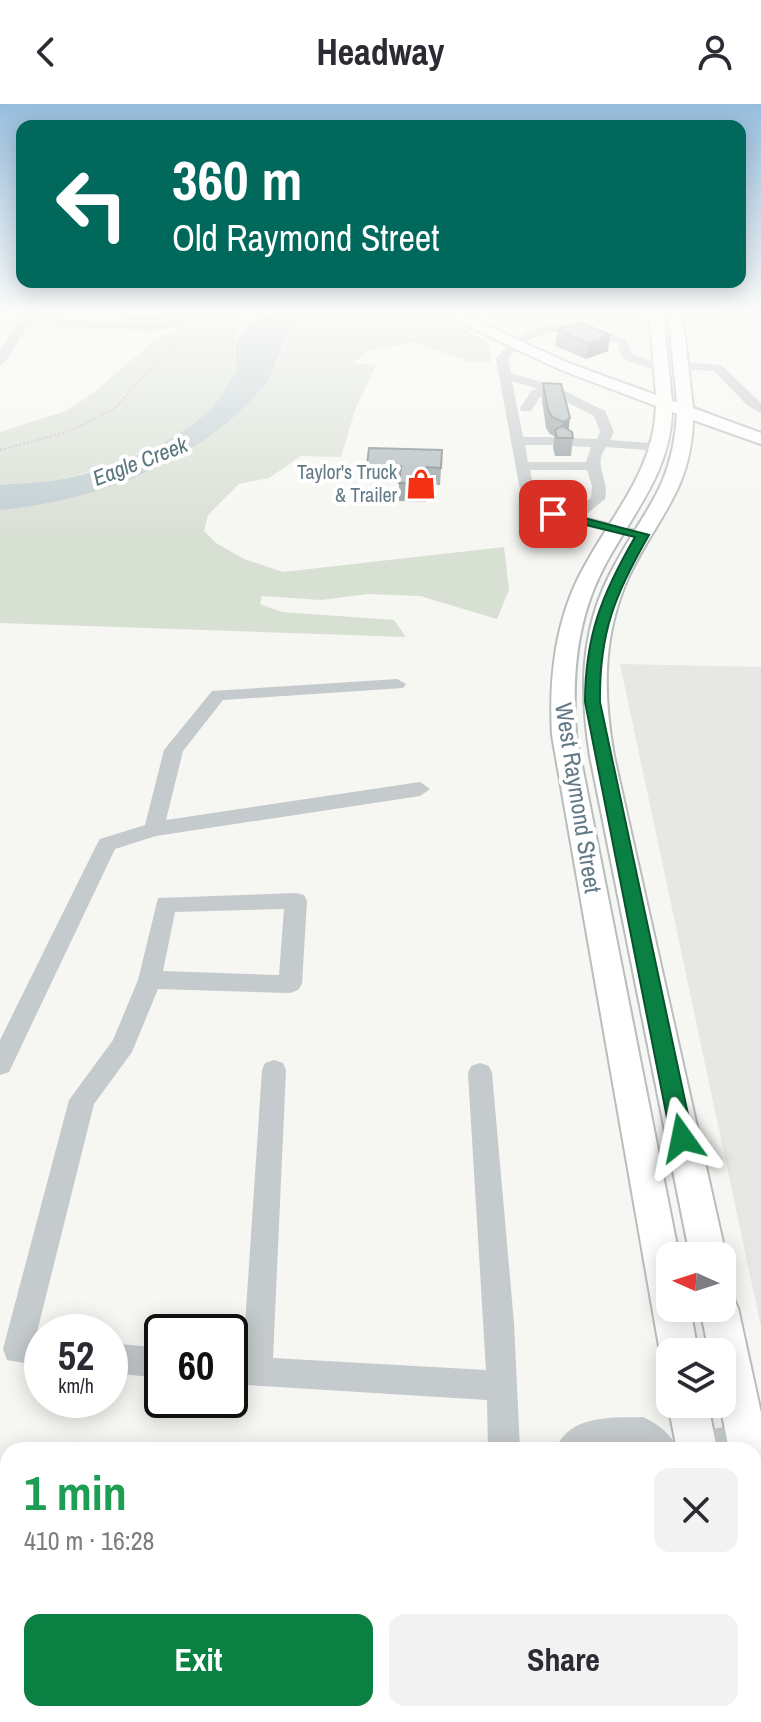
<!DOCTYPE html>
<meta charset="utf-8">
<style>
body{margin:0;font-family:"Archivo Narrow",sans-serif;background:#f2f2f3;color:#2b2b33;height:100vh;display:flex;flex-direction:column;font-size:30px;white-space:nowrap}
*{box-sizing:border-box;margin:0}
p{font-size:26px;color:#7c7c81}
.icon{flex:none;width:44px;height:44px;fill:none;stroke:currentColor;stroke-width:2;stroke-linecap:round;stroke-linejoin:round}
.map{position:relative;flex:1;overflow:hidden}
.sheet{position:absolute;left:0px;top:1338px;width:762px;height:280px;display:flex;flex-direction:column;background:#fff;border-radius:24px 24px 0 0;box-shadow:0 4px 20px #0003}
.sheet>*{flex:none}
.top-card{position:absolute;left:16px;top:16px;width:730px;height:168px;border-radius:16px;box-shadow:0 4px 20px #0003;background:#00695c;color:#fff;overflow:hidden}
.needle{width:52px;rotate:273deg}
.tools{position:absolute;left:656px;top:1138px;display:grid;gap:16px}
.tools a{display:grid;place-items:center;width:80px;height:80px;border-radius:16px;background:#fff;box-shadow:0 4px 20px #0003;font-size:40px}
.speed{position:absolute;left:24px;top:1210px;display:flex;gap:16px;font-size:40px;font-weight:700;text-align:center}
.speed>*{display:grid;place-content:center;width:104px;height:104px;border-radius:50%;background:#fff;box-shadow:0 4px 20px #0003;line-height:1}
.speed small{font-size:20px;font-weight:400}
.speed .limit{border:4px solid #111;border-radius:12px;background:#fff;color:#111}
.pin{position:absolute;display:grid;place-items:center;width:68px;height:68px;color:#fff;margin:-34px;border-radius:16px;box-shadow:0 4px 12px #0006}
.me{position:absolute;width:88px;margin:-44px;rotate:348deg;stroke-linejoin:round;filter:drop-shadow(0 0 6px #0008)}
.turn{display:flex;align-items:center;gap:28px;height:168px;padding:0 24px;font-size:36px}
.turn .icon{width:104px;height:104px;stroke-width:2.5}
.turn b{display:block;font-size:56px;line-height:68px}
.round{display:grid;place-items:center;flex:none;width:84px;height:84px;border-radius:16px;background:#f2f2f3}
.headline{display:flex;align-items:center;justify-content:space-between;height:136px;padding:0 24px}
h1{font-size:48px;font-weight:700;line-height:60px;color:#1e9e55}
.action{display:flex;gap:16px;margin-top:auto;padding:16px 24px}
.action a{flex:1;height:92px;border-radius:16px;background:#0b8043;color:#fff;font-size:32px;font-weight:700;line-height:92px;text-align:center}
.action a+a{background:#f2f2f3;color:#2b2b33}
header{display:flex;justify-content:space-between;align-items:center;height:104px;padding:0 24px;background:#fff;font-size:36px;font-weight:700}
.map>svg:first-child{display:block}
.built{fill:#e7e8e6}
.green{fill:#d8dfd3}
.water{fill:#beccd0}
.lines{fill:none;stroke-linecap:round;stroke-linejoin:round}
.major-casing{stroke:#b8bdc0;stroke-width:4}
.path{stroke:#bec1c3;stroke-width:2;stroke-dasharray:2 2;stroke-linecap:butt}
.minor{fill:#c5cacc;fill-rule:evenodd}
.major{fill:#fff;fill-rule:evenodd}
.wall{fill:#949da0}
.shaded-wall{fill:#788082}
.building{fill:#acb7ba;stroke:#788082;stroke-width:2}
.route{fill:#0b8043;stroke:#07532c;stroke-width:2}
.labels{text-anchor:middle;stroke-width:8;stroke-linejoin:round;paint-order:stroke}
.far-poi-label{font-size:20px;fill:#627a86;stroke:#fff;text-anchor:end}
.far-water-label{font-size:22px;font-style:italic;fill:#59767c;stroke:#fff}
.street-label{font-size:24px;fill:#627a86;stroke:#fff}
</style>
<header><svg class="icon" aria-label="back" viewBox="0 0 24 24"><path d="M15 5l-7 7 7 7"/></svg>Headway<svg class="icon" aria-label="person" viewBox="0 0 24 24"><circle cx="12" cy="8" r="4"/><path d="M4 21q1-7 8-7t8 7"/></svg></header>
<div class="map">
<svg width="761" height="1618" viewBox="0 0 761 1618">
<rect width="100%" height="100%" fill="#f6f6f2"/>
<path class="built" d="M 620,560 L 761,563 L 761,1223 Z"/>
<path class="green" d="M 204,207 L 251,207 L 239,212 L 234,247 L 237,265 C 230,275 225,288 217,297 C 187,338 105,366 56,376 C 38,379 18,379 0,381 L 0,328 L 66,307 L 93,289 L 152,238 L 197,216 Z
M 321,207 L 429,207 L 484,236 L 489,241 L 491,258 L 470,258 L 412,238 L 369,247 L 352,259 L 376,261 L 355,306 L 341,353 L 301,352 L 269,374 L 239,380 L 208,411 L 204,427 L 216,439 L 244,455 L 283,468 L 504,443 L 509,486 L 497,515 L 420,492 L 368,490 L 321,496 L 262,492 L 260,500 L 282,508 L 394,516 L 406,533 L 0,519 L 0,405 L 92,387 L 183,351 L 272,271 L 287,236 L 288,227 L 294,219 Z
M 483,207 L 639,209 L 637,224 L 567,216 L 493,214 Z
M 761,207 L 761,216 L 696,223 L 690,209 Z"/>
<path class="water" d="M 278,207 L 323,207 C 314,210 302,213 294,219 C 286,225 277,266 266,279 C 204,357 97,397 0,406 L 0,381 C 19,379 38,379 56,376 C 103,369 188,336 217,297 C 225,288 230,276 237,265 C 231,226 244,220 278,207 Z"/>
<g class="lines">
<g class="major-casing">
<path id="major" d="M 435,207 L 454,207 L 571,260 L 656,291 L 649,207 L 663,207 L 672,297 L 677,298 L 668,207 L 682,207 L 693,304 L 761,329 L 761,340 L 693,316 C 691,387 657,413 629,472 C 602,531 603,590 614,652 L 726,1152 L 722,1161 L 722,1152 L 690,1152 L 590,652 C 580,589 580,530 609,472 C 641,407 672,389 677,310 L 672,308 C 670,370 631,411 604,463 C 576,516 572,573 576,631 L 679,1152 L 670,1152 L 670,1204 L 690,1204 L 698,1248 L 670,1248 L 670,1263 L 666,1261 L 660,1248 L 552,631 C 549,573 555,515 584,463 C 613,409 654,367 656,302 L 561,266 Z
M 722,1187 L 732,1191 L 738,1204 L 761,1309 L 761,1422 L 754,1419 L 754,1346 L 729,1346 L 720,1300 L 722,1300 L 722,1248 L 709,1248 L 700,1204 L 722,1204 Z
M 670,1296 L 670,1300 L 708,1300 L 717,1346 L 677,1346 L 668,1300 Z
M 754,1590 L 761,1593 L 761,1618 L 724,1618 L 723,1610 L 754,1610 Z"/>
</g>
<path class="path" d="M 201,221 L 232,207
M 0,346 L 67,328 L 114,305 L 180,233"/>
<path class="minor" d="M 24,207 L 35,207 L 31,214 L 161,220 C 176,217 185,207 200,207 L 182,222 L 146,229 L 141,226 L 28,221 L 6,257 L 0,261 L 0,247 Z
M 557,220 L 589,224 L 626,235 L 632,250 L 668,264 L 662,268 L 623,255 L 617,239 C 575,226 539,216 508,255 L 511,269 L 555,282 L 605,307 L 614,328 L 610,336 L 664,340 L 666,343 L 659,347 L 606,343 C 592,361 610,376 605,395 L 584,412 L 648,428 L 648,434 L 643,436 L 542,411 L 522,397 L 496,255 C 513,233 529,223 557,220 ZM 512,277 L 539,285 L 532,286 L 520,304 L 521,307 L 531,307 L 540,293 L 557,293 L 594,312 L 600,328 L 597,335 L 569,334 L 562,338 L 569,342 L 591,343 L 586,358 L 528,358 L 525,341 L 552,341 L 559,337 L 552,333 L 523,333 ZM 530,366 L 587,366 L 592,382 L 591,394 L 569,409 L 552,405 L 536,395 Z
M 683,258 L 721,261 L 761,299 L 761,309 L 748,302 L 714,267 L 679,265 L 679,259 Z
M 397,575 L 406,580 L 403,584 L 223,596 L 183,647 L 166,716 L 420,678 L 430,685 L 420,692 L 156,732 L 115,745 L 9,968 L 0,971 L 0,936 L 97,740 L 100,735 L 145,721 L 164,646 L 212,587 Z
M 296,789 L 304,791 L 307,797 L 302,880 L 298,886 L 290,889 L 158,885 L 132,948 L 94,1000 L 36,1232 L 42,1232 L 42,1262 L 7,1256 L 3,1245 L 69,996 L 113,936 L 138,876 L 158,794 ZM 284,805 L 279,871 L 163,867 L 175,808 Z
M 274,956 L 283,959 L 286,966 L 273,1254 L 486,1266 L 468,969 L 471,962 L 480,959 L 489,962 L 492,969 L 514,1219 L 520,1346 L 488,1346 L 487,1296 L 230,1280 L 230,1250 L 243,1251 L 262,966 L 265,959 Z
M 110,1239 L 162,1244 L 162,1274 L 110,1269 Z
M 643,1313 C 658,1320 671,1330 678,1345 L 682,1335 C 702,1326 737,1317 758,1326 L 761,1341 L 754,1350 L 754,1346 L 555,1346 C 570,1310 610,1314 643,1313 Z
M 0,1399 L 8,1399 L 8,1433 L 0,1433 Z"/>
<use href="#major" class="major"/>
</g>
<path class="wall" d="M 125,207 L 178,207 L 176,211 L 159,213 L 157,217 L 126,215 Z
M 557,226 L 608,247 L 586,255 L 555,242 Z
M 543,279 L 573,334 L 571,352 L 555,352 L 553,344 L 554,332 L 550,330 L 546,324 L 542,296 Z
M 442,346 L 440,381 L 427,381 L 426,398 L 399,397 L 399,379 L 367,378 L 367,361 Z"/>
<path class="shaded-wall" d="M 156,207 L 178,207 L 176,211 L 159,213 L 157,217 Z
M 610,231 L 608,247 L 586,255 L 588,239 Z
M 570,314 L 568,331 L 561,335 L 563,318 Z"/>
<path class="building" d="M 579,218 L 610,231 L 588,239 L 557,226 Z
M 543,279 L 561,280 L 570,314 L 563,318 L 552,313 L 548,306 Z
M 562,322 L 572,328 L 573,334 L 557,334 L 555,326 Z
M 369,344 L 442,346 L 441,364 L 427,363 L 427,380 L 399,379 L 401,362 L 367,361 Z"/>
<linearGradient id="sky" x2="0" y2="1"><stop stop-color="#97bede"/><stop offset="0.48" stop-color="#fbfbf9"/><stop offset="1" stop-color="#fbfbf9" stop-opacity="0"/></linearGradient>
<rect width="761" height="434" fill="url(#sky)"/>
<path class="route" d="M 553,406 L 649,431 C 615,490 599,529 600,598 L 693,1034 L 690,1041 L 682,1044 L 675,1041 L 671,1034 L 585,598 C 585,532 602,490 635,433 L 549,412 L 549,407 Z"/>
<defs>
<g id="shop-bare" transform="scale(2.4)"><path d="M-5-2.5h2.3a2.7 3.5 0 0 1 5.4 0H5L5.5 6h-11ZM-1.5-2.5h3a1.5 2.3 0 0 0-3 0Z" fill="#f43115" stroke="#fff" stroke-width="2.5" paint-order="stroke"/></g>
</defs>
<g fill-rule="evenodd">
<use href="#shop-bare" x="421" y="380"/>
</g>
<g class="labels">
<g class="far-poi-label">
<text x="397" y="375">Taylor's Truck<tspan x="397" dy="23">&amp; Trailer</tspan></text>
</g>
<g class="far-water-label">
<text transform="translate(140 357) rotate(-21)" y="8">Eagle Creek</text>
</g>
<g class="street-label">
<text transform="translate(578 694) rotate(81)" y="8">West Raymond Street</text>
</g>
</g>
</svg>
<div class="tools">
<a><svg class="needle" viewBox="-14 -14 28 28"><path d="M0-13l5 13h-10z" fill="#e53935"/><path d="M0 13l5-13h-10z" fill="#7c7c81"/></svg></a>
<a><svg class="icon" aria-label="layers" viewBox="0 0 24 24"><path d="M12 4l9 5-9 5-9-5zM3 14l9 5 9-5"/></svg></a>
</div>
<div class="speed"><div>52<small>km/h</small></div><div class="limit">60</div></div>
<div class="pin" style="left:553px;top:410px;background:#d93025"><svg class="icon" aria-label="arrive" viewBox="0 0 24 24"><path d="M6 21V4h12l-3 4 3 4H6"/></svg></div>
<svg class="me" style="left:682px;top:1034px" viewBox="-20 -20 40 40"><path d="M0-17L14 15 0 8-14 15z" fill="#0b8043" stroke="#fff" stroke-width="4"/></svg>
<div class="top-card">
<div class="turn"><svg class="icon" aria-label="left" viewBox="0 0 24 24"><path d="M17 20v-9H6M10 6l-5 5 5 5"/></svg><div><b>360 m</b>Old Raymond Street</div></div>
</div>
<section class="sheet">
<div class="headline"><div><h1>1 min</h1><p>410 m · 16:28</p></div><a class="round"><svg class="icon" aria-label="close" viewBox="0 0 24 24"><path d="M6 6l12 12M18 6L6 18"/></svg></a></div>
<div class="action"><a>Exit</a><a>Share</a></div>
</section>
</div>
